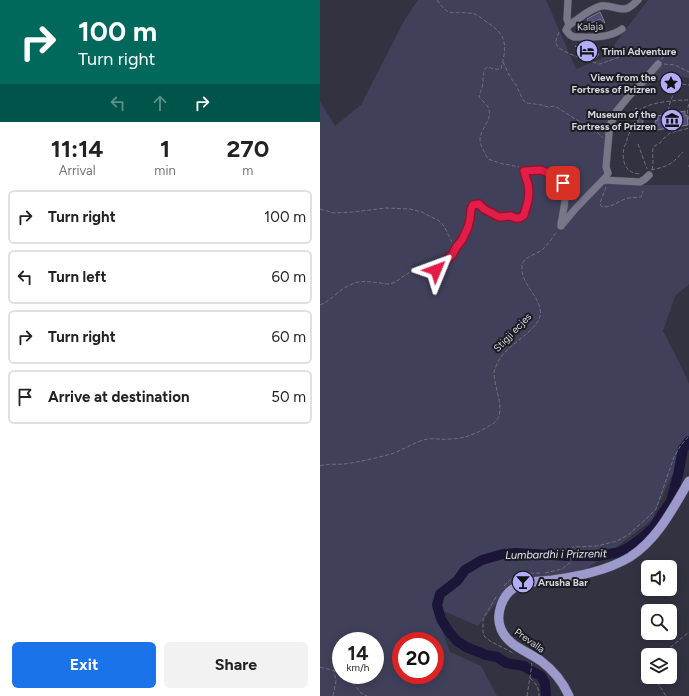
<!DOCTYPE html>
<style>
body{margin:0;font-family:Figtree,sans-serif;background:#f2f2f2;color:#222;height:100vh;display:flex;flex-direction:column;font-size:15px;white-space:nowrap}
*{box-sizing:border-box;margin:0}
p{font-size:13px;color:#767676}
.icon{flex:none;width:22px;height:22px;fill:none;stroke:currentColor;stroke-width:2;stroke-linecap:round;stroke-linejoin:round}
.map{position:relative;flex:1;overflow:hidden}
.side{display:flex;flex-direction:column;background:#fff;width:320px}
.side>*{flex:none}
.banner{background:#00695c;color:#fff;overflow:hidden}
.buttons{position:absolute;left:321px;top:560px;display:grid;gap:8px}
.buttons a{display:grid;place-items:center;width:36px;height:36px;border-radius:6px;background:#fff;box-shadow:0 2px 10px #0003;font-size:20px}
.speed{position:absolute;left:12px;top:632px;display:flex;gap:8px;font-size:20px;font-weight:700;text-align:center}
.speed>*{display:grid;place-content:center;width:52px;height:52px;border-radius:50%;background:#fff;box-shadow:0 2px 10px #0003;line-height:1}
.speed small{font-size:10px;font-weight:400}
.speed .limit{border:6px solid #d22;background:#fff;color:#111}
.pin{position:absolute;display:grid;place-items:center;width:34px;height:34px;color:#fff;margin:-17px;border-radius:8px;box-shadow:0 2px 6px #0006}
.me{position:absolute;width:44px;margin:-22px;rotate:46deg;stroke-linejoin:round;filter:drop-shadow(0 0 3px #0008)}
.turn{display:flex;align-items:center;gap:14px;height:84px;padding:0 12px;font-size:18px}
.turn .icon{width:52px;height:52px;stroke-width:2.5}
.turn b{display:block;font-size:28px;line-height:34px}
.lanes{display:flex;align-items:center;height:38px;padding:0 12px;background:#0003;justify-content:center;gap:20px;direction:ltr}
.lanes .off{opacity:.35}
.eta{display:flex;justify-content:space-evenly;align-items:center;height:68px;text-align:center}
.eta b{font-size:24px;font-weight:700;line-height:28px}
.primary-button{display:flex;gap:8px;margin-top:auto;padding:8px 12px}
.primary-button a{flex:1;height:46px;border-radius:6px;background:#1a73e8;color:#fff;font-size:16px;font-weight:700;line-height:46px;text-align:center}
.primary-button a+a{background:#f2f2f2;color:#222}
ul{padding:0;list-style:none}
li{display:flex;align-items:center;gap:12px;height:54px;margin:0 8px 6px;padding:0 4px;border:2px solid #e0e0e0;border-radius:6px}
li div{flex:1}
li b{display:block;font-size:15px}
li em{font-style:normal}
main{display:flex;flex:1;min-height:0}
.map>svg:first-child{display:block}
.green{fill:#41405b;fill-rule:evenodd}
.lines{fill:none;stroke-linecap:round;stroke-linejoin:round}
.river{stroke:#1a1539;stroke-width:10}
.building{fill:#504d76;stroke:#7d7c8e}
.minor-casing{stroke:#4f4e5b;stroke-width:8}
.major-casing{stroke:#4f4e5b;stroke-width:10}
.path{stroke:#6f6e7b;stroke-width:1;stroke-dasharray:4 2;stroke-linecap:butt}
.minor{stroke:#777789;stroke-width:7}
.major{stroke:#9c9acd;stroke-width:9}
.route-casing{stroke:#92132f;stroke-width:10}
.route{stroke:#e11d48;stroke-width:7}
.labels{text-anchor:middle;stroke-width:4;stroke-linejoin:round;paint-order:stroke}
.street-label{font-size:10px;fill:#d5d5df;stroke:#1b1b22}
.poi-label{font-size:10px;font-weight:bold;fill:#d5d5df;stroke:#1b1b22;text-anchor:start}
.water-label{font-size:11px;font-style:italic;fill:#e1e1fd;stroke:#1b1b22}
</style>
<main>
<section class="side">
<div class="banner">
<div class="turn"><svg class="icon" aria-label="right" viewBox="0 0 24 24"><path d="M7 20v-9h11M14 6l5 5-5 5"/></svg><div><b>100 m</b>Turn right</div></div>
<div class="lanes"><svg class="icon off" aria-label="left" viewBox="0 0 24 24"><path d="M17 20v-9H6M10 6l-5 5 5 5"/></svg><svg class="icon off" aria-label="ahead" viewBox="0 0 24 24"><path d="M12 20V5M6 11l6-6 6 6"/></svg><svg class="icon" aria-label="right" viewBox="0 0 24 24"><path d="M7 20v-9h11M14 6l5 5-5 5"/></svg></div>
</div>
<div class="eta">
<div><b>11:14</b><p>Arrival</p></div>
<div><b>1</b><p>min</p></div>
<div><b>270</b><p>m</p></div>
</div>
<ul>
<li><svg class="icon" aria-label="right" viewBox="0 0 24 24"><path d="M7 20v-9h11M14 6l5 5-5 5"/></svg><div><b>Turn right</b></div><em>100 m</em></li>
<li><svg class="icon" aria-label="left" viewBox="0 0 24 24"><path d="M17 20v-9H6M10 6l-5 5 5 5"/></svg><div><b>Turn left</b></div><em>60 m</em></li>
<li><svg class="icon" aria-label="right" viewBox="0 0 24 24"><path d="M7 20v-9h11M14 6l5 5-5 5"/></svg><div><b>Turn right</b></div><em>60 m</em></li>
<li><svg class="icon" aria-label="arrive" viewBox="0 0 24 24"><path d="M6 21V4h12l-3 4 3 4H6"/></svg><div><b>Arrive at destination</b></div><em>50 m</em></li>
</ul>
<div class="primary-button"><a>Exit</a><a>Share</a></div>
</section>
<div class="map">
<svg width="369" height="696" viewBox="0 0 369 696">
<rect width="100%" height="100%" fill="#333241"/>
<path class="green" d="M 98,0 L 226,0 L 256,69 L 285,57 L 328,0 L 369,0 L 369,78 L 352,75 L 334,82 L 295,109 L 284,182 L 322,185 L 369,185 L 369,284 L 355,296 L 343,331 L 363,370 L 369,384 L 369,448 L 349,481 L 332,520 L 266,570 L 239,575 L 199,580 L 179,600 L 158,626 L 114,607 L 130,652 L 161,666 L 177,696 L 0,696 L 0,101 L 15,126 L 41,105 L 85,19 ZM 21,641 L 55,641 L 55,675 L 21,675 ZM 81,641 L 115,641 L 115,675 L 81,675 Z"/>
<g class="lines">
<path class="river" d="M 226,696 L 225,683 L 221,676 L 215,673 L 204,666 L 186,663 L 177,657 L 166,655 L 146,647 L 137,641 L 129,632 L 121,619 L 117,605 L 120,594 L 137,581 L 145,570 L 162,560 L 183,554 L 196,553 L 247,556 L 278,556 L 300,552 L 311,546 L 323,537 L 333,528 L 351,501 L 358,475 L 363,449 L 369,441"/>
</g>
<path class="building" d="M 280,12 L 285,23 L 280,19 L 269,24 L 267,19 Z
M 255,46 L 265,48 L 266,47 L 269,49 L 269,48 L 279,54 L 275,59 L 263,52 L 262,53 Z
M 316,108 L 321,115 L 323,120 L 321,131 L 316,130 L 318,121 L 314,115 L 314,112 Z
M 365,111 L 365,116 L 367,115 L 368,125 L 337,130 L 335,121 L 338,120 L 337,116 Z"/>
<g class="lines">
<g class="minor-casing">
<path id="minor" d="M 248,0 L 247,19 L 249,25
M 249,25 C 259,19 269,9 281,6 C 291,4 299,12 308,8 C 312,6 315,3 318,0
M 249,25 L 247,28 L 246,30 L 250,35 L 254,37 C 270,37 288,39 302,29
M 284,180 L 320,182 L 325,179 L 329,175
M 241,226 L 256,208 L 286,177 L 288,173 L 286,167 L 289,133 L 291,123 L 296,112 L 300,107 L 309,96 L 319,86 L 338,64
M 107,272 L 116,270 L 132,255 L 137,246 L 142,240 L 148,227 L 150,219 L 151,209 L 153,205 L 159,204 L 163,209 L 179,217 L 191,216 L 195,218 L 200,217 L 204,215 L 206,208 L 209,191 L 208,184 L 205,178 L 204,171 C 210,171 215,170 220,171 C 224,171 229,173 232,175 C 252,184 244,206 241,223 L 241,226"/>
</g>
<g class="major-casing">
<path id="major" d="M 249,696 C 243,682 233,670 221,661 C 207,651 188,646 181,629 C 175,615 182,594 196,587 C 206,581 220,581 232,580 C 258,576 287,571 310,557 C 338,539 353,508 369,481"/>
</g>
<path class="path" d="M 117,0 C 130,18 130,11 149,13 C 155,13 160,17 165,21 C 188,35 187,45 181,69 C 176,70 172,68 167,67 C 162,71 164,75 163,81 C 163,87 160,92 159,97 C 162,100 166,104 168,107 C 174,120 159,129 160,141 C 161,147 165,153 168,159 L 183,164 L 190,165 L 199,167
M 239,32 L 236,40 C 236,42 236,44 237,46 C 243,53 271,62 280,64 C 294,59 331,45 344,49 L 347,52 L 345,56 L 341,59
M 267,44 C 261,44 257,45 256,51 L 260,55 L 269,59
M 183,62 L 190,77 L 196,85 L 203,100 L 207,103 L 222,105 L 228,107 L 235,106 L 252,117 L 276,131 L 283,138
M 344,64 L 355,65 L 369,72
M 362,84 L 369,85
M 369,104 C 366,112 368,113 369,121
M 318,111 C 329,102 355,100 369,100
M 314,115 L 315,118 L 307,139 C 307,143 305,144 304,148 C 301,162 306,174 321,174
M 346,118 L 344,118 L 344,115 L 349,112 C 347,104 355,96 354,86
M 318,144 L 327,169
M 368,166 L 369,166
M 331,170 C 340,168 350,166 356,159 C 359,157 360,154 363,152
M 332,170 C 334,162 332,155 333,147 L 340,143 L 343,139 L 350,133 L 369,128
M 286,187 L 280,203 L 281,206 C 290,209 297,202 305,199 C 310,197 316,198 321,197 L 323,191
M 0,209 L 14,213 L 33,212 L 66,208 L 90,209 L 102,212 L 111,217 L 118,220 L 124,226 L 132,242
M 0,305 C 11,301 17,291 28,286 C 41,279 47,282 61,283 C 64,284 67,284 70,284 C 78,282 83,275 91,272 C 94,271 97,271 100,271
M 0,466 C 8,463 16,465 24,464 C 40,462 56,458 71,454 C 84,450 95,441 108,439 C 115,438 122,440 129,439 C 144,439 156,434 169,426 C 171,425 175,423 176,421 C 186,411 174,386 174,374 C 174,369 177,364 179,360 C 187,345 217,331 220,316 C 224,300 202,286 202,269 C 201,255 217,256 224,248 C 229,243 233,237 237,231
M 225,573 L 242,569 L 251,562 L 251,549 L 253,547 L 277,546 L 297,541 L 308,535 L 326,519 L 336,509 L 354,457 L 361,445 L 369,436
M 184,586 C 198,571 201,574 220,573
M 176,597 L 163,619 L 163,632 L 164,636 L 170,641 L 195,654
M 341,655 L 369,632
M 328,666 L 328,667
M 0,667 L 19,672 L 21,674
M 23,675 L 34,684 L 41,693 L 47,696
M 334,677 L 346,696
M 210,678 C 216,683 219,688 219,696
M 13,696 L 16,681 L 14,671
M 207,696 L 212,664 L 211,663"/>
<use href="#minor" class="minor"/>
<use href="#major" class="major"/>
</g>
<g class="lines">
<g class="route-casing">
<path id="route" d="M 116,270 L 132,255 L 137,246 L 142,240 L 148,227 L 150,219 L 151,209 L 153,205 L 159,204 L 164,209 L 179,217 L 191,216 L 195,218 L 200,218 L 204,215 L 208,201 L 209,192 L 208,184 L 206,178 L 204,171 L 221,170 L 235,176 L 243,183"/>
</g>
<use href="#route" class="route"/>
</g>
<defs>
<g id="hotel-disc" transform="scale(1.15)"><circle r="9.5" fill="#b1adfa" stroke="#1b1b22"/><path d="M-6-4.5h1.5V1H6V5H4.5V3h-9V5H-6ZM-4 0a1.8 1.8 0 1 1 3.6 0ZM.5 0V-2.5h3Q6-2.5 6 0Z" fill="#111"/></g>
<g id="sight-disc" transform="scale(1.15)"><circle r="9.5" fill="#b1adfa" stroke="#1b1b22"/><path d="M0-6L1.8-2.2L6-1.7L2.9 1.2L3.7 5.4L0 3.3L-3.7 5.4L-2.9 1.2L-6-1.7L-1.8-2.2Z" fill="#111"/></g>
<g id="museum-disc" transform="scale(1.15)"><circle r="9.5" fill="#b1adfa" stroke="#1b1b22"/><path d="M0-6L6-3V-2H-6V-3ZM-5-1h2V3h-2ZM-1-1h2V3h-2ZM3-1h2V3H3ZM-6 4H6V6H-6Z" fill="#111"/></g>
<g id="bar-disc" transform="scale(1.15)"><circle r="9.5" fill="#b1adfa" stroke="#1b1b22"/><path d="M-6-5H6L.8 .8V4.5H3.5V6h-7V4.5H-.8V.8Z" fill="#111"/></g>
</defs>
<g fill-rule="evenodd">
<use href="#hotel-disc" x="267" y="51"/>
<use href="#sight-disc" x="351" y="83"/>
<use href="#museum-disc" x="352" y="120"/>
<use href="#bar-disc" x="203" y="582"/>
</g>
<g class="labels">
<g class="street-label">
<text transform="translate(270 26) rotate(-2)" y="4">Kalaja</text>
<text transform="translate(192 332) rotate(-46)" y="4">Stigji ecjes</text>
<text transform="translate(210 640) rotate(35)" y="4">Prevalla</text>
</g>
<g class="poi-label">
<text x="282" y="55">Trimi Adventure</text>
<text x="336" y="81" text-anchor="end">View from the<tspan x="336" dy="12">Fortress of Prizren</tspan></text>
<text x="336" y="118" text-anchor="end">Museum of the<tspan x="336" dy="12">Fortress of Prizren</tspan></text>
<text x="218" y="586">Arusha Bar</text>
</g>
<g class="water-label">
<text transform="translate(236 554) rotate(-1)" y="4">Lumbardhi i Prizrenit</text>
</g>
</g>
</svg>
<div class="buttons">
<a><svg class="icon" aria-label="sound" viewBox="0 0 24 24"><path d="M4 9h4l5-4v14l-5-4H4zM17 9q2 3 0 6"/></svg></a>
<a><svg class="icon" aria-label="search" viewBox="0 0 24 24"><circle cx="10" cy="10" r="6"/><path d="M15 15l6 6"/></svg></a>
<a><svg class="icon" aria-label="layers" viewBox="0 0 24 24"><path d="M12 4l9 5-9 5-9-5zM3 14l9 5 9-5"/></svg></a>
</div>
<div class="speed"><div>14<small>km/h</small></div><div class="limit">20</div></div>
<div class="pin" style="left:243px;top:183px;background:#d93025"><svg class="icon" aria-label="arrive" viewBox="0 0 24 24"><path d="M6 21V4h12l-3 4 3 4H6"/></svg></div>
<svg class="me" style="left:116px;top:270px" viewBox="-20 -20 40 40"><path d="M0-17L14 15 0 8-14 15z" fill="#e11d48" stroke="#fff" stroke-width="4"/></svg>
</div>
</main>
